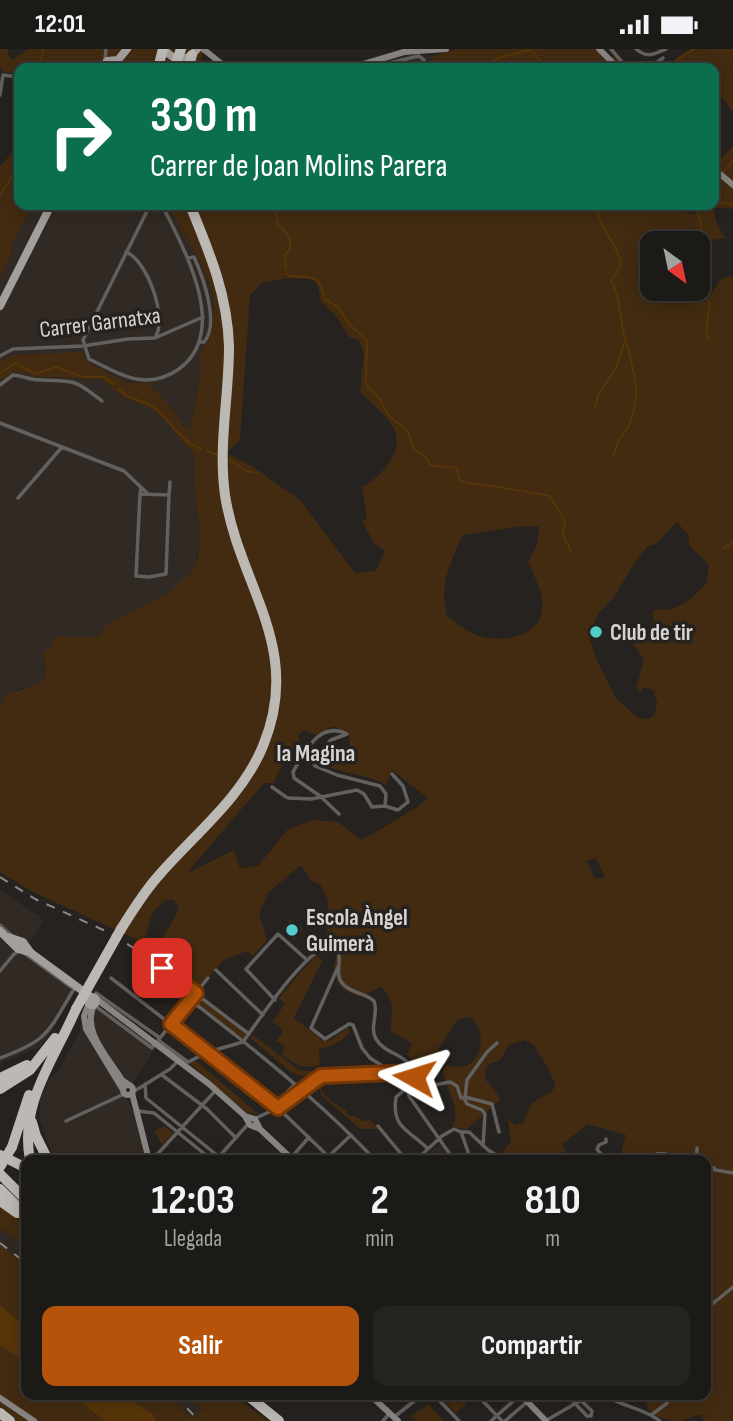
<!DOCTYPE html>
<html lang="es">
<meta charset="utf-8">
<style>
body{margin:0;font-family:"Sofia Sans Condensed",sans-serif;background:#252320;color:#f1f3f6;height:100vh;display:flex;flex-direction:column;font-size:26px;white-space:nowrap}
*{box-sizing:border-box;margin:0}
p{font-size:23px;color:#a0a1a1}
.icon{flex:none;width:38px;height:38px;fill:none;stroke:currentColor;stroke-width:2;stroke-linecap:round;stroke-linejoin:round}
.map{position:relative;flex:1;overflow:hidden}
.sheet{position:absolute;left:21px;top:1106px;width:690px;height:245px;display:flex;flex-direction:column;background:#1c1a17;border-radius:14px;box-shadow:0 4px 18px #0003,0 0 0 2px #3a3836}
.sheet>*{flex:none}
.top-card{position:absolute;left:14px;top:14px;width:705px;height:147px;border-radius:14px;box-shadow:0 4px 18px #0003,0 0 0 2px #3a3836;background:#0b6e4f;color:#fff;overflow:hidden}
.needle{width:46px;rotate:147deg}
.buttons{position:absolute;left:640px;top:182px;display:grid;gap:14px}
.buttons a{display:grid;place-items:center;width:70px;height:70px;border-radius:14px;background:#1c1a17;box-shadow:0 4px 18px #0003,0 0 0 2px #3a3836;font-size:35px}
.pin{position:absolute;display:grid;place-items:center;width:60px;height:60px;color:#fff;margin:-30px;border-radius:14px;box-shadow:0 4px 10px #0006}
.me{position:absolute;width:77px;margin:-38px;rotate:276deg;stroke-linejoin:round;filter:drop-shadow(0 0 5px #0008)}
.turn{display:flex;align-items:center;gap:24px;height:147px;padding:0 21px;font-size:32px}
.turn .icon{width:91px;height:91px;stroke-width:2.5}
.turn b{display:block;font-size:49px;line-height:60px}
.eta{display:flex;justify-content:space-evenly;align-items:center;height:119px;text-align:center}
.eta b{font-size:42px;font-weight:700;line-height:49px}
.cta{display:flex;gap:14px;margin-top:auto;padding:14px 21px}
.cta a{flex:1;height:80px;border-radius:14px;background:#b45309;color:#fff;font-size:28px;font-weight:700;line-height:80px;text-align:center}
.cta a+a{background:#252320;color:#f1f3f6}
.status{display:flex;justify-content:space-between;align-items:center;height:49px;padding:0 35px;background:#1c1a17;direction:ltr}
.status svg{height:19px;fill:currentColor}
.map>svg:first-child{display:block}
.built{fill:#312a24}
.green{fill:#422b11;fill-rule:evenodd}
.water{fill:#573508}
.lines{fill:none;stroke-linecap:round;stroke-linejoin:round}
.stream{stroke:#573508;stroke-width:2}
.street{stroke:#62615f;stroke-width:3.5}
.secondary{stroke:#878481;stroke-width:6}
.primary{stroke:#a29f9c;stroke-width:8}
.highway{stroke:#bcb8b4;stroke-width:10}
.rail{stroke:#8c8a88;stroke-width:2;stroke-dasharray:9 9;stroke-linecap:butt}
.street-bridge{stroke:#62615f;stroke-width:3.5}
.highway-bridge{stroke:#bcb8b4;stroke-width:10}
.route-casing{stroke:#753606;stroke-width:18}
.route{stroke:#b45309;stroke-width:12}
.poi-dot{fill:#53cdcb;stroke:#25221f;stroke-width:2.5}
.labels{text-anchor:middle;stroke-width:7;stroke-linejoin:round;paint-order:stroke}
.street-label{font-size:23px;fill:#d6d4d2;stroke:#25221f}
.poi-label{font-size:23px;font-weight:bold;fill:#d6d4d2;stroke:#25221f;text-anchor:start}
.neighbourhood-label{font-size:24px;font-weight:bold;fill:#d6d4d2;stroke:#25221f}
</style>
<div class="status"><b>12:01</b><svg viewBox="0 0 49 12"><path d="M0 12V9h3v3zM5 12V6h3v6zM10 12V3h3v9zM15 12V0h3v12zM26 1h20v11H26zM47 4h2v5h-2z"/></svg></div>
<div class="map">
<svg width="733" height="1372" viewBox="0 0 733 1372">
<rect width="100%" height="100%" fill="#25221f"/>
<path class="built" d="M 409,5 L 433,7 L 433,14 L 422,19 L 361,19 Z
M 33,156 L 167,156 L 199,210 L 210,237 L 214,255 L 209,291 L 200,304 L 200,330 L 190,381 L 187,381 L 169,356 L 148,333 L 128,334 L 86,312 L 83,307 L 14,306 L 0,312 L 0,230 L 12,206 L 10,198 Z
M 16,321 L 39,328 L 101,330 L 124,349 L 150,359 L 162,368 L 194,406 L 194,436 L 200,484 L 196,516 L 180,535 L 169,544 L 103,581 L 100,586 L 87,589 L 67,589 L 43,603 L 45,627 L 42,632 L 37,636 L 14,641 L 0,661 L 0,331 Z
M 0,840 L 29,861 L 40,867 L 43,872 L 42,876 L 28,896 L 74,944 L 48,988 L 39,998 L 0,1015 Z
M 290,870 L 304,880 L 295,892 L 281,881 Z
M 87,954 L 100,959 L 155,999 L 128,1041 L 127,1050 L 139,1075 L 146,1111 L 54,1111 L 40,1071 L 40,1050 L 50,1029 L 57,1024 L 80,982 L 82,964 Z
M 440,1096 L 451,1111 L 421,1111 L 438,1097 Z
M 0,1179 L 26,1199 L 26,1216 L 0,1196 Z
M 169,1346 L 187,1346 L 202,1362 L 192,1370 Z"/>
<path class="green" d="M 0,0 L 8,0 L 8,6 L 13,10 L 28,0 L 204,0 L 199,19 L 19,19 L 19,25 L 4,23 L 0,19 Z
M 456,0 L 595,0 L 607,9 L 614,7 L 625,19 L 422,19 L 433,14 L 433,7 Z
M 691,0 L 733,0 L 733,63 L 714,39 L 714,19 L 678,19 L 677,17 L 662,19 L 677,12 L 676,9 Z
M 19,96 L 19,156 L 33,156 L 10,198 L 12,206 L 0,230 L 0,117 Z
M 733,97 L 733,160 L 706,158 L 695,163 L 678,162 L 694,165 L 713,159 L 717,176 L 726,189 L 692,194 L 666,194 L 664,192 L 664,194 L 653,194 L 653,216 L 642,221 L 637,220 L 637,227 L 653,218 L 653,240 L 694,240 L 706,253 L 720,231 L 730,227 L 733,229 L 733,1372 L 704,1372 L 702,1366 C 693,1366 688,1371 679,1372 C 664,1372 643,1365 646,1347 L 705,1346 L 705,1298 L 708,1294 L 705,1292 L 705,1111 L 619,1111 L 626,1086 L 587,1075 L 562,1096 L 571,1111 L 519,1111 L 501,1104 L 511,1093 L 508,1070 L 515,1076 L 523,1074 L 531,1055 L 552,1042 L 555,1037 C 553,1024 540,1008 534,996 L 524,991 L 509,996 L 500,1011 L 489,1015 L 485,1021 L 486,1031 L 501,1050 L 466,1081 L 453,1077 C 461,1062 447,1038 442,1022 L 447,1016 C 452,1017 458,1019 463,1018 C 484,1014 487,977 469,968 L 457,971 L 439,999 L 435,1016 L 418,1023 L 416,1015 L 407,1005 L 412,995 L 390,981 C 393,963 395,951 381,938 L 359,948 L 344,941 L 337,932 L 334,917 L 337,906 L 327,883 L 328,851 L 321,837 L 311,831 L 301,816 L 269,843 L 259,865 L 267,891 L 253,907 L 247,902 L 224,911 L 198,940 L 156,909 L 161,892 L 179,860 L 174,851 L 165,851 L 152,864 L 144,894 L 33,843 L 0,823 L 0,661 L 5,646 C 16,640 43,639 45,626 C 46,619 44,610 43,603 L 51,598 L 54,587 L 87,589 L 99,586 L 108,574 L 169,544 L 190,524 L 198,508 L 200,484 L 194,436 L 194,406 L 162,368 L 150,359 L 124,349 L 101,330 L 39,328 L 16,322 L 0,331 L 0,312 L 14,306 L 82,303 L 86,312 L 128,334 L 148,333 L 169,356 L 187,381 L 190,381 L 200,330 L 200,304 L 209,291 L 214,255 L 210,237 L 199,210 L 167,156 L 714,156 L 714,136 L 724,127 L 714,116 L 714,106 L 720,110 ZM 289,229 L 312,230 L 318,237 L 321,253 L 337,268 L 349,288 L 359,291 L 364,304 L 360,343 C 369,352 380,361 388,371 C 411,396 384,425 362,439 L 367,468 L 362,473 L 374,494 L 385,502 L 376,522 L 355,524 L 301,452 L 252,417 L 228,405 L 228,402 L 240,391 L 250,247 L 261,234 ZM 677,473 L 688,486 L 690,497 L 709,516 L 707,534 C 694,548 676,564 658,560 L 652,563 L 654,571 C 647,581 643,585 631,587 L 631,591 L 644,611 L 636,639 L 640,643 L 644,638 L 653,641 L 657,653 L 655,666 L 648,670 L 638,669 L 616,649 L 596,609 L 590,591 L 594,573 L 600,562 L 612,551 L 636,512 L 647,498 L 656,495 ZM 524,477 L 539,478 L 537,496 L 528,513 C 534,527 547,550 541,566 C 534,590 495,595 474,585 C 465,581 456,573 447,567 C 439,535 450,514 463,486 ZM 333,677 L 349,685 L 350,699 L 330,719 L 373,730 L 386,736 L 392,721 L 428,749 L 416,759 L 362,791 L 338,773 L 313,771 L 288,780 L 258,817 L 240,819 L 234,801 L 186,825 L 264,734 L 274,734 L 285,709 L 293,712 L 304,698 L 298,688 L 303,681 L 316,686 ZM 596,809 L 605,828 L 601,830 L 594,828 L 587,812 Z
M 316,906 L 322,912 L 294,969 L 322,991 L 329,992 L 347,979 L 350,981 C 347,993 330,996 319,1001 L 320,1016 C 301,1020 296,1016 282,1006 L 285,997 L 276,992 L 282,984 L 281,978 L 272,973 L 285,955 L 279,950 L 282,945 Z
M 196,944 L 247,986 L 243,992 L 190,951 Z
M 253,986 L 300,1022 L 317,1022 L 313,1030 L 292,1024 L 250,989 Z
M 194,1010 L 258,1065 L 247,1064 L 188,1013 Z
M 329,1029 L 321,1041 L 331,1052 L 347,1062 L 346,1064 L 351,1068 L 353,1066 L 363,1072 L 370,1071 L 379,1080 L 360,1080 L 322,1047 L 318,1035 L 321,1031 Z
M 164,1077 L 173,1084 L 162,1096 L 154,1082 Z
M 0,1157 L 26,1176 L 26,1199 L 0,1179 Z
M 0,1196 L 26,1216 L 26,1279 L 0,1256 Z
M 0,1296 L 26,1314 L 26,1346 L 71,1346 L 105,1372 L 0,1372 Z
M 122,1346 L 169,1346 L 192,1370 L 202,1361 L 187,1346 L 234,1346 L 268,1372 L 157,1372 L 152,1364 Z
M 445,1346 L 474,1346 L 475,1347 L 456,1364 L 441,1348 Z
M 428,1355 L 442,1370 L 444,1372 L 417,1372 L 411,1367 Z"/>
<path class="water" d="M 0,1256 L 26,1279 L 26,1314 L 0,1296 Z
M 71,1346 L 122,1346 L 152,1364 L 157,1372 L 105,1372 Z"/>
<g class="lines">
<path class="stream" d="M 40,19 L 43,0
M 485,19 L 498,9 L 529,1 L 533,2 L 545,19
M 665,19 L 694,0
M 723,123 L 733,112
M 714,144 L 717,127
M 0,146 L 19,117
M 714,152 L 733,155
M 275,156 L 278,176 C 286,183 292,188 290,200 L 285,206 L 286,220
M 595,156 C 597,175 623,203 620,217 C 618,223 614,227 611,231 C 621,249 619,270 625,289 C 633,320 642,342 630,374 C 627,381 622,386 618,393 C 615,398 615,403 613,408
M 679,156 L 688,156
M 694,156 C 704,173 704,190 698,209
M 287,225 L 289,227 L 308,228 L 318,231 L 325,250 L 339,259 L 348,274 L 367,292 L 366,335 L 378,348 L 388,365 L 408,383 L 414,400 L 426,408 L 430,416 L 457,419 L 460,432 C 480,437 499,437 520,442
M 698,239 L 710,254 L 706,282 L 709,291
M 0,324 L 15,314 L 36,325 L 56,318 L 83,328 L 104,328 L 113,335
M 118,340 C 130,352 140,349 153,358 C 170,371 180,392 201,400
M 595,360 L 598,346 L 616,319 L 625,291
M 207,402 L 219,406
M 227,410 L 247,422 L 257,424
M 523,442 L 550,447 L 565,472 L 563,485 L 571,503
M 724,499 L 733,493"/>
<path class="street" d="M 611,0 L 627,19
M 636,0 C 648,10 653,5 666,0
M 105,11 L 106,0
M 368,19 L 419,7 L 424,11 L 419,19
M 649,19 L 663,9
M 0,46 L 3,26 L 19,28
M 150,156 L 83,291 L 89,310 C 120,325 146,343 179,320 C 231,282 183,198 162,156
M 126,203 C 147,211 167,267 156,287
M 188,209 L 194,208 C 203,228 220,275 204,293 L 199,293
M 0,307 L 13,300 L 83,297 L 128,290 L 155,289 L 203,268
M 0,336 L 13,326 C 23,327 31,331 41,331 C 76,333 73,329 102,352
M 0,374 L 124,422 L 147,444
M 140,445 L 169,446 L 166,525 L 149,528 L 136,527 L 140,445 L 141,439
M 169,446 L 170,433
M 18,449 L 62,398
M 347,685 L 331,691 L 313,712 L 315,717 L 337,726 L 380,737 L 386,745 L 385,757
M 272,738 L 286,748
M 288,749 L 311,750 L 357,741 L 364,745 L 372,758 L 385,757
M 385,757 L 398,761 L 408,753 L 403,737 L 392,725
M 339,765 L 320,747 L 294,729 L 293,723 C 305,703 319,671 347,685
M 0,876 L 11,886
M 13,906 L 20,901 L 71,938
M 158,910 L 162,919 L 249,985
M 338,918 L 311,979 L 325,990 L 349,975 L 353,976 L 362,999 L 370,1009 L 384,1018 L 384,1024
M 148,920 C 178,940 205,963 234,985 C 284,1025 332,1065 375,1111
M 216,921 L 263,966
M 0,922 L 14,905
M 153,924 L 145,936 L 162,947 L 170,935
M 111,929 L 275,1056 L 332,1111
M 96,944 L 160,989
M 275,951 L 246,920 L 278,885 L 307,911
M 94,956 L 152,999 L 208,929
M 158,991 L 188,1013 L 208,1003 L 243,993
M 243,993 C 261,968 305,901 333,894 C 347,911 331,924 344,936 C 352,944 365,944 374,952 C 379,964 369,979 376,990 C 386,1007 411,1004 414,1028 L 408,1041 L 409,1047 L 454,1111
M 0,1009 C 49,991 48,983 74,940
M 162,1026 L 207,1060 L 236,1089
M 145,1035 L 146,1049 L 223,1111
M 305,1039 L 323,1027 L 413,1023
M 133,1043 L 170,1020 L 178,1012
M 465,1048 L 492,1055 L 499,1083
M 464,1049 L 467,1055 L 482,1061 L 485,1065 L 483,1097
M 275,1056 L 295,1035
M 138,1062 L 154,1064 L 212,1111
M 256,1069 L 278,1059 L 298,1044
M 66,1072 L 124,1045
M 378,1077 L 406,1111
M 697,1099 L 697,1105 L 702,1111
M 428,1100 C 410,1081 391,1080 396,1048 L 403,1042 L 450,1033 L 457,1037 L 461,1049 L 465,1049 L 467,1031 L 487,1003 L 497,994
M 328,1108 L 351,1086
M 291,1109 L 309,1088
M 152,1111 L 216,1041
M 216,1111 L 249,1074
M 416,1111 L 442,1087 L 454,1080 L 461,1083
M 471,1111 L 461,1083 L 469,1083 L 488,1101 L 505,1111
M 606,1111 L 597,1100 L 599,1096 L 606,1093 L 606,1090
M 645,1111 C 656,1102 667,1103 678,1111
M 705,1114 L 715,1120
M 705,1119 L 733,1124
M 705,1261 L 733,1238
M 434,1346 L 459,1372
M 477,1346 L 502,1372
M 567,1346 L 587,1367 L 591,1367 L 592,1362 L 575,1346
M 605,1346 C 622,1358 644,1359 660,1372
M 651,1366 L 666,1355 L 673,1346
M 394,1368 L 422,1346
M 547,1371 L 590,1346
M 383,1372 L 390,1364
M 491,1372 L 520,1346
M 505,1372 L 527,1353"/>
<path class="secondary" d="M 203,0 L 227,19
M 599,0 L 618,19
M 350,19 L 404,3 L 446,0
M 714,120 L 733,136
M 95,949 L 209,1035 L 245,1067 L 250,1076 L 260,1080
M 89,954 L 84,967 L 86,980 L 123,1041
M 95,954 C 80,981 108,1008 122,1031 L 129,1036
M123 1041a5 5 0 1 1 10 0a5 5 0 1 1-10 0Z
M 132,1044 L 149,1111
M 245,1067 L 255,1070 L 260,1080 L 293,1111
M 370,1346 L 398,1372
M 521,1346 L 546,1372
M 0,1349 L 34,1372"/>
<path class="primary" d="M 164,0 C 174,13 188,13 197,0
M 103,19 L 107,12 L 118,11 L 127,0
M 0,257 L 51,156
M 0,882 L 18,900 L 29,903
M 8,888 L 23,893 L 31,904 L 91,948
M88 952a4 4 0 1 1 8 0a4 4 0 1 1-8 0Z"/>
<path class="highway" d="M 158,19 L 163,0
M 188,19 L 192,6
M 121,880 C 133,861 145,841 161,824 C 197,783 242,748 263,697 C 304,598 239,537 225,446 C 218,396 229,348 229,298 C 228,247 209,202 190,156
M 0,1029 L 27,1016
M 0,1040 L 30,1021 L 55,989
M 32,1073 L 36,1087 L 48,1111
M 12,1098 L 29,1046
M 0,1106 L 26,1119
M 30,1111 C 19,1054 55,1009 76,960
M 0,1125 L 26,1151
M 0,1140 L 26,1166
M 0,1152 L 17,1164
M 247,1346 L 279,1372
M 0,1364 L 10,1372"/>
<path class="rail" d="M 0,828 L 35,850 L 110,884 L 154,912
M 0,1194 L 26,1214
M 175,1346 L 199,1372"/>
<path class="street-bridge" d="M 298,1044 L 305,1039"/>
<path class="highway-bridge" d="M 175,17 L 181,0
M 76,960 L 121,880
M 0,1118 L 12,1098"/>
</g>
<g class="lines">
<g class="route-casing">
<path id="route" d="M 162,919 L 196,944 L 171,975 L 278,1059 L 321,1027 L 414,1023 L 414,1028"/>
</g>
<use href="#route" class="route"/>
</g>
<g class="poi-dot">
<circle cx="596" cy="583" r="7"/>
<circle cx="292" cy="881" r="7"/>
</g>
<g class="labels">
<g class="street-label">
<text transform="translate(100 273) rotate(-7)" y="8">Carrer Garnatxa</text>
</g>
<g class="poi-label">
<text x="610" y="591">Club de tir</text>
<text x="306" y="876">Escola Àngel<tspan x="306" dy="26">Guimerà</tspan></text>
</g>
<g class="neighbourhood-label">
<text x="316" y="712">la Magina</text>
</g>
</g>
</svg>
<div class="buttons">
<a><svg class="needle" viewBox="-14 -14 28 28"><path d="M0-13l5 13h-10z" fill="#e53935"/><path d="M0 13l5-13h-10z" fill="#a0a1a1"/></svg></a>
</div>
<div class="pin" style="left:162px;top:919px;background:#d93025"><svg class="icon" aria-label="arrive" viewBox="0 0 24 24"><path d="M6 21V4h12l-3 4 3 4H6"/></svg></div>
<svg class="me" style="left:414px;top:1028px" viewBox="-20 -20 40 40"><path d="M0-17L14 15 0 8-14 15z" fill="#b45309" stroke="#fff" stroke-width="4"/></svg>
<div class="top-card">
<div class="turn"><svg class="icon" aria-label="right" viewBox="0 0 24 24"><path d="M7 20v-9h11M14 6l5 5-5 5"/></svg><div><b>330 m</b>Carrer de Joan Molins Parera</div></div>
</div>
<section class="sheet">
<div class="eta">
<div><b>12:03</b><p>Llegada</p></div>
<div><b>2</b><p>min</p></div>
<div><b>810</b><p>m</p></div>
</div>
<div class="cta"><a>Salir</a><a>Compartir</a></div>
</section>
</div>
